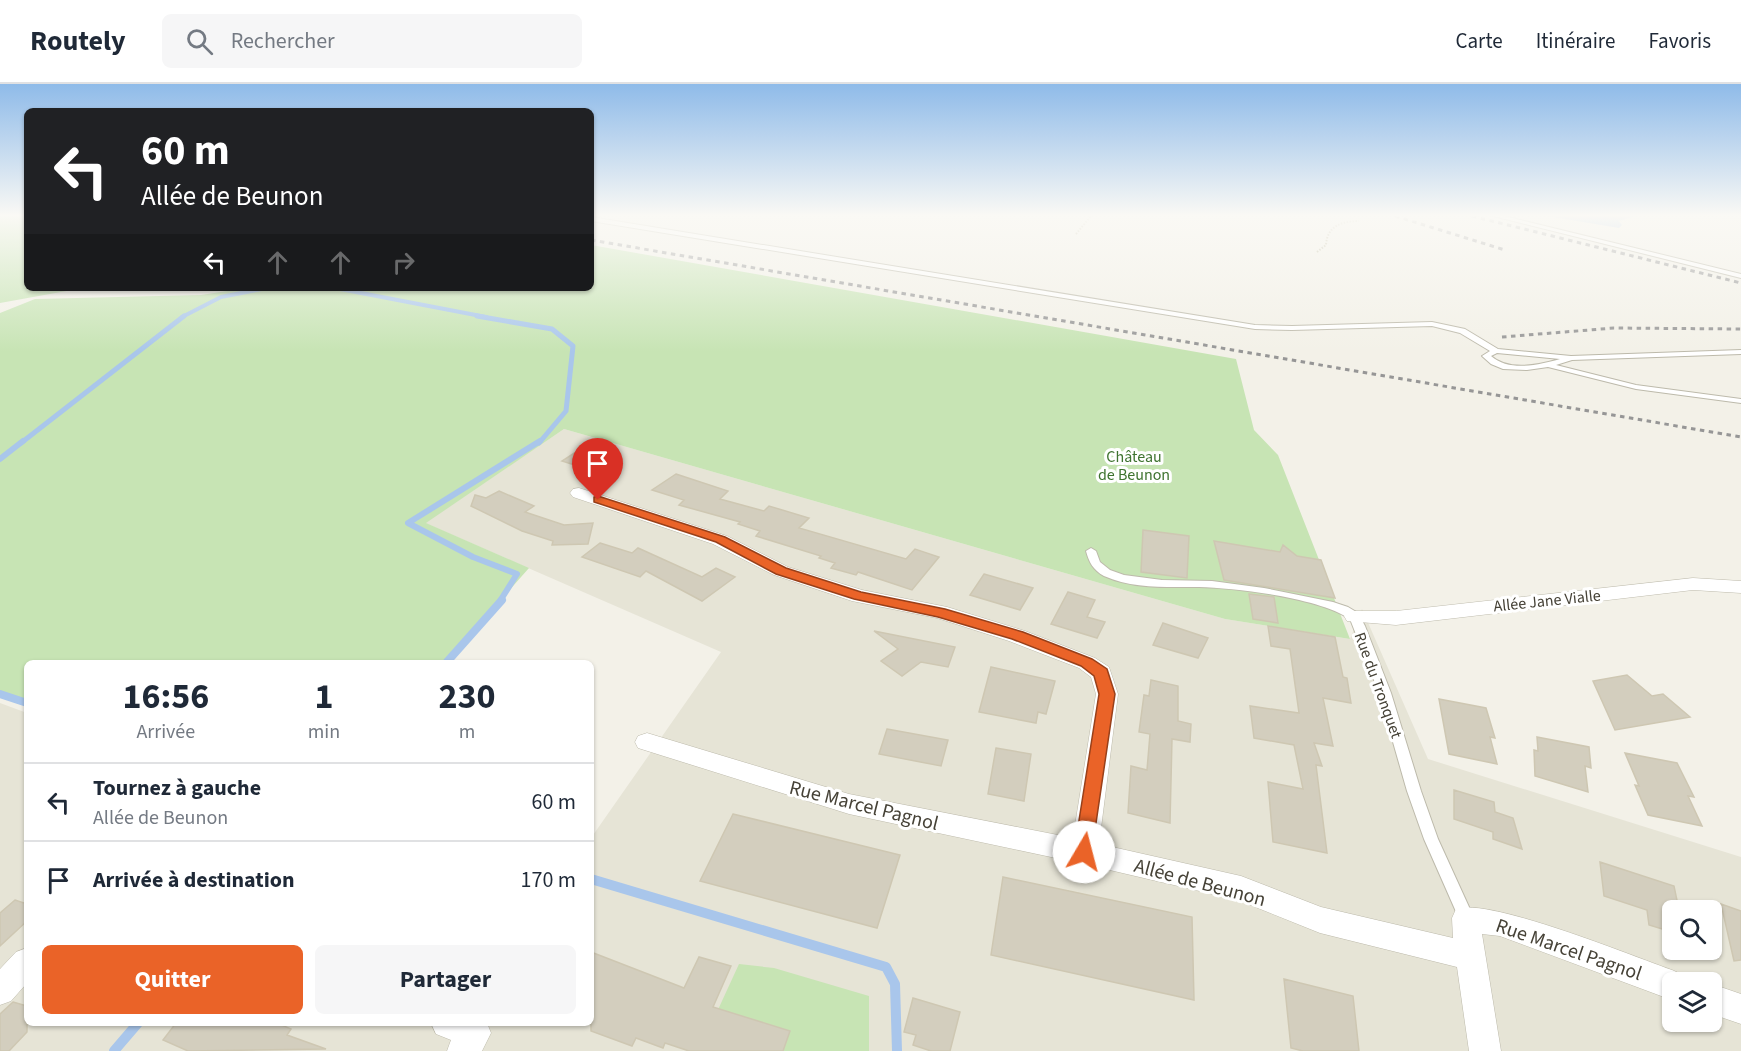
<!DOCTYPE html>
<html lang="fr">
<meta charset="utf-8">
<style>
body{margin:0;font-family:"Source Sans 3",sans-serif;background:#f6f6f7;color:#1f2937;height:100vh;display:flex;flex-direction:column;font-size:22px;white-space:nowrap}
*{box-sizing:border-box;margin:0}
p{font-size:20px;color:#747a83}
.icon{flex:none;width:33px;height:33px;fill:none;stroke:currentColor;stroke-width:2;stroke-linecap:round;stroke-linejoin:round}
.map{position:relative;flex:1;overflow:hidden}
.details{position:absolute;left:24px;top:576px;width:570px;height:366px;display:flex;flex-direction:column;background:#fff;border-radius:9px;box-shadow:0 2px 4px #0004}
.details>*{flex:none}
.banner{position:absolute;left:24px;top:24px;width:570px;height:183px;border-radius:9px;box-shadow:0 2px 4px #0004;background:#202124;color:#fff;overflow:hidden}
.buttons{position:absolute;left:1662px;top:816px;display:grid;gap:12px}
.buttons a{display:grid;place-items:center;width:60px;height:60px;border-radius:9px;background:#fff;box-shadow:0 2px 4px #0004;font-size:30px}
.pin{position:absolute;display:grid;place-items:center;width:51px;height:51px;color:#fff;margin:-62px -26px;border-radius:50% 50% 50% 0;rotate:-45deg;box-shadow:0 0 6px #0007}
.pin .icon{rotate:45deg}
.me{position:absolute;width:66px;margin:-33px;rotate:8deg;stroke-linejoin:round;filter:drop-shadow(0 0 4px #0008)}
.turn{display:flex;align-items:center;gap:21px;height:126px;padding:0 18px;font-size:27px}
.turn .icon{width:78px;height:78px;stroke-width:2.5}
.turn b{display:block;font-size:42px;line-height:51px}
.lanes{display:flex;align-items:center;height:57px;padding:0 18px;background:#0003;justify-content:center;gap:30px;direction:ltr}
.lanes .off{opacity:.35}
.eta{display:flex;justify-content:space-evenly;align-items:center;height:102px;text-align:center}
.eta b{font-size:36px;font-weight:700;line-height:42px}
.cta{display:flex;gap:12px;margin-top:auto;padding:12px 18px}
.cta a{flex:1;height:69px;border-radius:9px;background:#ea6328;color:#fff;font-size:24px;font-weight:700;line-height:69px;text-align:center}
.cta a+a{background:#f6f6f7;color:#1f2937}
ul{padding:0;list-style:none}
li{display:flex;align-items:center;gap:18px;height:78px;padding:0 18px;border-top:2px solid #e0e1e3}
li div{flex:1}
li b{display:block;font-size:22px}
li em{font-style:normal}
header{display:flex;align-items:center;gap:36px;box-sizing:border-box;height:84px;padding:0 30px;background:#fff;border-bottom:2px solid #e0e1e3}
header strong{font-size:28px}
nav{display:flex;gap:33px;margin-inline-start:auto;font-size:21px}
.search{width:420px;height:54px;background:#f6f6f7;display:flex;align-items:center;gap:15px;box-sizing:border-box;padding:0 21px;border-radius:9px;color:#747a83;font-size:22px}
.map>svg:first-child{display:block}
.residential{fill:#e6e4d6;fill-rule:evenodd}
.green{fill:#c7e4b4}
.water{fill:#a9c6eb}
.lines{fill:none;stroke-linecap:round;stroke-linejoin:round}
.stream-far4{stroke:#a9c6eb;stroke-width:4}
.stream-far3{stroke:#a9c6eb;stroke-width:5}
.stream-far2{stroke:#a9c6eb;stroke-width:6}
.stream-far1{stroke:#a9c6eb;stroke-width:8}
.stream{stroke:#a9c6eb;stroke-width:10}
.building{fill:#d3cebe;stroke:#cec7b2;stroke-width:1.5}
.lane-casing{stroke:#bdbaab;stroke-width:2}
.street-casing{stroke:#bdbaab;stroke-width:1}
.path{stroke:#beb89d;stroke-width:2;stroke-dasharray:1.5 1.5;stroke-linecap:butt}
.lane{fill:#fff;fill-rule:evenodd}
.street{fill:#fff;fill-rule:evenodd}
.rail{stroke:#969696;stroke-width:3;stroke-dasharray:4.5 4.5;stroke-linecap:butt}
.route{fill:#ea6328;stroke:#98401a;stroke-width:1.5}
.labels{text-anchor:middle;stroke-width:6;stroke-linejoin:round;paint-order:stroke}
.park-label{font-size:16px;fill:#3e732f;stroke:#fff}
.street-label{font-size:16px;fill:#464237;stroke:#fff}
.near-street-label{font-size:20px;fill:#464237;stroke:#fff}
</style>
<header>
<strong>Routely</strong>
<div class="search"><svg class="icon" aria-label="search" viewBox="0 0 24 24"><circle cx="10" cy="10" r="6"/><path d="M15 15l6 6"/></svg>Rechercher</div>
<nav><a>Carte</a><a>Itinéraire</a><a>Favoris</a></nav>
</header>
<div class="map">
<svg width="1741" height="967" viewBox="0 0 1741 967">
<rect width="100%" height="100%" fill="#f3f1e8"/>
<path class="residential" d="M 564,345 L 1225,535 L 1350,555 L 1362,525 L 1428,675 L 1741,773 L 1741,967 L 0,967 L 0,619 L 27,629 L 27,939 L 591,939 L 591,754 L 721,568 L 425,439 ZM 1672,826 L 1712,826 L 1712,866 L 1672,866 ZM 1672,898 L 1712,898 L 1712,938 L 1672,938 Z"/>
<path class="green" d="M 0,132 L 27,132 L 27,204 L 83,204 L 0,219 Z
M 591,161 L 1236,275 L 1254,346 L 1278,371 L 1350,555 L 1225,535 L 564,345 L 426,439 L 529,484 L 445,579 L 27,579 L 27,621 L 0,612 L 0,229 L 35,215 L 201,211 L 247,204 L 591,204 Z
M 739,880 L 774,884 L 869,912 L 869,967 L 699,967 Z"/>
<path class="water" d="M 1547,132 L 1636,132 L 1619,137 L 1622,141 L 1619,144 Z"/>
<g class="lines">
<path class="stream-far4" d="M 335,204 L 486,233
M 182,233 L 221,213 L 267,204"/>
<path class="stream-far3" d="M 477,232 L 552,245 L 573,262 L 566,327 L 539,359
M 21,359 L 184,232"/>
<path class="stream-far2" d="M 0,375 L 23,357
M 500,517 L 517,490 L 473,473 L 408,439 L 540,357"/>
<path class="stream-far1" d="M 446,579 L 502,516
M 0,610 L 27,619"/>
<path class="stream" d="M 591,795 L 886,883 L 895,900 L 897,967
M 114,967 L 138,939"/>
</g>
<path class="building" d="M 588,360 L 613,367 L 587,385 L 562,377 Z
M 676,390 L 728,407 L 720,415 L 764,427 L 769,422 L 809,434 L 799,444 L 906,475 L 915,465 L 939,473 L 912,506 L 858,488 L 856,491 L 831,484 L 835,479 L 819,474 L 821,472 L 756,452 L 760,447 L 738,440 L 740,438 L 679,421 L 684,416 L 652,406 Z
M 499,407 L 534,422 L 525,428 L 564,441 L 593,439 L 588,460 L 552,461 L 553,457 L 522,447 L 471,422 L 475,411 L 486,414 Z
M 1143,446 L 1189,452 L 1187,494 L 1141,488 Z
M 1214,457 L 1280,468 L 1283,461 L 1297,472 L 1321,476 L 1335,514 L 1224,496 Z
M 600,459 L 632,469 L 638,464 L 702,493 L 716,484 L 735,493 L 702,517 L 646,487 L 640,493 L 582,473 Z
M 984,490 L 1033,504 L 1020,526 L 970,511 Z
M 1068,508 L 1095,516 L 1087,533 L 1105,538 L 1097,554 L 1051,540 Z
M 1249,510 L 1274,513 L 1278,539 L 1253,535 Z
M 1163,539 L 1208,554 L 1198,574 L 1153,561 Z
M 1268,542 L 1335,553 L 1343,593 L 1347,594 L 1351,619 L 1323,614 L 1333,662 L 1314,659 L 1322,682 L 1316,681 L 1327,769 L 1273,758 L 1268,698 L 1303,705 L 1294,661 L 1254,654 L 1250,622 L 1299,629 L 1290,565 L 1271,562 Z
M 874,547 L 955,563 L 948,583 L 921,578 L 902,592 L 881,577 L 898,565 Z
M 991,583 L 1055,597 L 1046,630 L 1038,628 L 1036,639 L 979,628 Z
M 1627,591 L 1652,612 L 1663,610 L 1690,633 L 1615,646 L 1593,597 Z
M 1151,596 L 1178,602 L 1178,637 L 1191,640 L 1190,658 L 1172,655 L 1170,739 L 1128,729 L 1131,682 L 1147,686 L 1150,650 L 1139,648 L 1144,611 L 1149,612 Z
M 1439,615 L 1486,624 L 1495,654 L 1490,653 L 1497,680 L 1449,670 Z
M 887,645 L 948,656 L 941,682 L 879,670 Z
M 1537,653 L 1589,663 L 1591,684 L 1585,682 L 1588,708 L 1535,692 L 1534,666 L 1538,667 Z
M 996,664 L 1031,670 L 1024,717 L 988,710 Z
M 1625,669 L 1677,679 L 1694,713 L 1688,712 L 1702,742 L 1648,731 L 1635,701 L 1639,702 Z
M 1454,706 L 1494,718 L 1495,728 L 1513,734 L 1522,765 L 1493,755 L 1493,748 L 1454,735 Z
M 733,730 L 900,771 L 877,844 L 700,797 Z
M 1600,778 L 1674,802 L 1679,826 L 1672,826 L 1672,848 L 1649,841 L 1647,826 L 1604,812 Z
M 1003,793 L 1192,833 L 1194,916 L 991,871 Z
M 15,816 L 27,820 L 27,837 L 0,862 L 0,829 Z
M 1721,820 L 1741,827 L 1741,876 L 1734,877 Z
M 591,868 L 684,904 L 699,873 L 731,882 L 713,923 L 790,947 L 783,967 L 689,967 L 665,959 L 663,964 L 636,954 L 632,962 L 591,947 Z
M 1284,895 L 1353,912 L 1359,967 L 1303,967 L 1291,964 Z
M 913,914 L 960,928 L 950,967 L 931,967 L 913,961 L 916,951 L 904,948 Z
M 13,918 L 27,922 L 27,948 L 9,967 L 0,967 L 0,930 Z
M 176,939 L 277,939 L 291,945 L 287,951 L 326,965 L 188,967 L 163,956 Z"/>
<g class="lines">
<g class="lane-casing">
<path id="lane" d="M 1493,132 L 1504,132 L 1741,190 L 1741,194 Z
M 591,133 L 1255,241 L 1292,242 L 1432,238 L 1465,245 L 1498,265 L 1571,272 L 1741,266 L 1741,270 L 1572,276 L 1556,281 L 1636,301 L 1741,315 L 1741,319 L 1636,305 L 1548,283 L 1527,286 L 1503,285 L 1491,280 L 1482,272 L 1490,267 L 1460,249 L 1432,242 L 1292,246 L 1255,245 L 591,137 ZM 1497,269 L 1560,275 C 1539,281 1509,288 1491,272 Z
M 1091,464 L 1096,467 L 1100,478 L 1110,486 L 1124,491 L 1162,496 L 1212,497 L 1264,504 L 1333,518 L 1348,523 L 1358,529 L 1365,542 L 1391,609 L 1421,707 L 1438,755 L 1474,834 L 1471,839 L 1466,841 L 1461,839 L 1424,755 L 1407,707 L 1379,609 L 1350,535 C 1319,514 1237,504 1199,503 C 1168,503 1133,505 1104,492 C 1093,486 1089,478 1086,467 Z"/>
</g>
<g class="street-casing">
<path id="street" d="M 579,404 L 727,452 L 788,483 L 862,506 L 947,523 L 1025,547 L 1095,574 L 1109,583 L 1118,610 L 1099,760 L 1241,792 L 1321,823 L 1453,854 L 1452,834 L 1456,825 C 1488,813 1632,872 1672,886 L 1683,891 L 1686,898 L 1672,898 L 1672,916 L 1500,852 L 1482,850 L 1501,967 L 1469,967 L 1457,883 L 1320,849 L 1238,816 L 1084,780 L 849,730 L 638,664 L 635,658 L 638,652 L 647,649 L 849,710 L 1073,754 L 1096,610 L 1091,593 L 1079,584 L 1009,557 L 937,534 L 852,517 L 774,491 L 713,460 L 573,413 L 570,409 L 573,405 Z
M 1693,494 L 1741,497 L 1741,509 L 1693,506 L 1396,541 L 1347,537 L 1344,532 L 1347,527 L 1396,527 Z
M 27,864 L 27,899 L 11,917 L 0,921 L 0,885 L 16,868 Z
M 1712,900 L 1741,910 L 1741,940 L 1712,930 Z
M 431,939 L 487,939 L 491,949 L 482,967 L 447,967 L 451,956 L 436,950 Z"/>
</g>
<path class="path" d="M 1076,150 L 1091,132
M 1317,168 L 1326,161 C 1327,142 1342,137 1359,137"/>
<use href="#lane" class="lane"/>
<use href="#street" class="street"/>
<path class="rail" d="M 1395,132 L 1505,166
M 1472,132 L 1741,199
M 591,156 L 1741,353
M 1502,253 L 1614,244 L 1741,245"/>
</g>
<linearGradient id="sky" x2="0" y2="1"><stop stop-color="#8fbbe9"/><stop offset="0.49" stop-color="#faf9f5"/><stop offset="1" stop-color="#faf9f5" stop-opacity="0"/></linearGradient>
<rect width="1741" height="268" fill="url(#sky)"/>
<path class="route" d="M 598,412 L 725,453 L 786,484 L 861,508 L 945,525 L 1023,548 L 1092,575 L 1107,585 L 1115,610 L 1091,773 L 1084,776 L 1077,773 L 1074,768 L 1099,610 L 1094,592 L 1081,582 L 1012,555 L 938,533 L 854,515 L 776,490 L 716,458 L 594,418 L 594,413 Z"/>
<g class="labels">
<g class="park-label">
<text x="1134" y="378">Château<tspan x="1134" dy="18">de Beunon</tspan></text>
</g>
<g class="street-label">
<text transform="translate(1547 516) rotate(-6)" y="6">Allée Jane Vialle</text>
<text transform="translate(1379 601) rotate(70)" y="6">Rue du Tronquet</text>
</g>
<g class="near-street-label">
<text transform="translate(864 721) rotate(14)" y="7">Rue Marcel Pagnol</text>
<text transform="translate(1200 798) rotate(15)" y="7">Allée de Beunon</text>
<text transform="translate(1569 865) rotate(19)" y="7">Rue Marcel Pagnol</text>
</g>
</g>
</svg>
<div class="buttons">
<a><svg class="icon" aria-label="search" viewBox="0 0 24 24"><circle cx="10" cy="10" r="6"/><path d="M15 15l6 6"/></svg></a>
<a><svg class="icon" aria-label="layers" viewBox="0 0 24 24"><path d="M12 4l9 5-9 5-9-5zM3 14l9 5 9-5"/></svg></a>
</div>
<div class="pin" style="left:598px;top:416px;background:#d93025"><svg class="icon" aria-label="arrive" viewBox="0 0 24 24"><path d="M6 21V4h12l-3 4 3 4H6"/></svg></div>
<svg class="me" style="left:1084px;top:768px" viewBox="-20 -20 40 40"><circle r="19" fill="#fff"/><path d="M0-13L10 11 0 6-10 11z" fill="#ea6328"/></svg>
<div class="banner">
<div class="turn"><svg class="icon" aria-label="left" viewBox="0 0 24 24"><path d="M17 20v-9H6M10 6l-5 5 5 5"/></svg><div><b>60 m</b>Allée de Beunon</div></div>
<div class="lanes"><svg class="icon" aria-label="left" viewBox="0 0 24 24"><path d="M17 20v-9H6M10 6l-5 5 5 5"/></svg><svg class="icon off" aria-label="ahead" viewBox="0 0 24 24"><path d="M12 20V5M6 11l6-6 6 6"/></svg><svg class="icon off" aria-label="ahead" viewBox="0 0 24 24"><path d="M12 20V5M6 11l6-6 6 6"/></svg><svg class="icon off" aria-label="right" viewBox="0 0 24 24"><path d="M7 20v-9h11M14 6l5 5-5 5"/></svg></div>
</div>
<section class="details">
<div class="eta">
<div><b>16:56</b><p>Arrivée</p></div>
<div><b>1</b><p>min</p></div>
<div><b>230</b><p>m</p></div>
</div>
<ul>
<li><svg class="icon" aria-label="left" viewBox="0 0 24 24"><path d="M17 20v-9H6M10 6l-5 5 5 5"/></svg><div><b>Tournez à gauche</b><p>Allée de Beunon</p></div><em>60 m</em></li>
<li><svg class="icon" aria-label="arrive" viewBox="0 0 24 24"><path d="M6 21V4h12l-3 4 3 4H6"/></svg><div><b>Arrivée à destination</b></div><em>170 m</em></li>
</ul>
<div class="cta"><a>Quitter</a><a>Partager</a></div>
</section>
</div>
